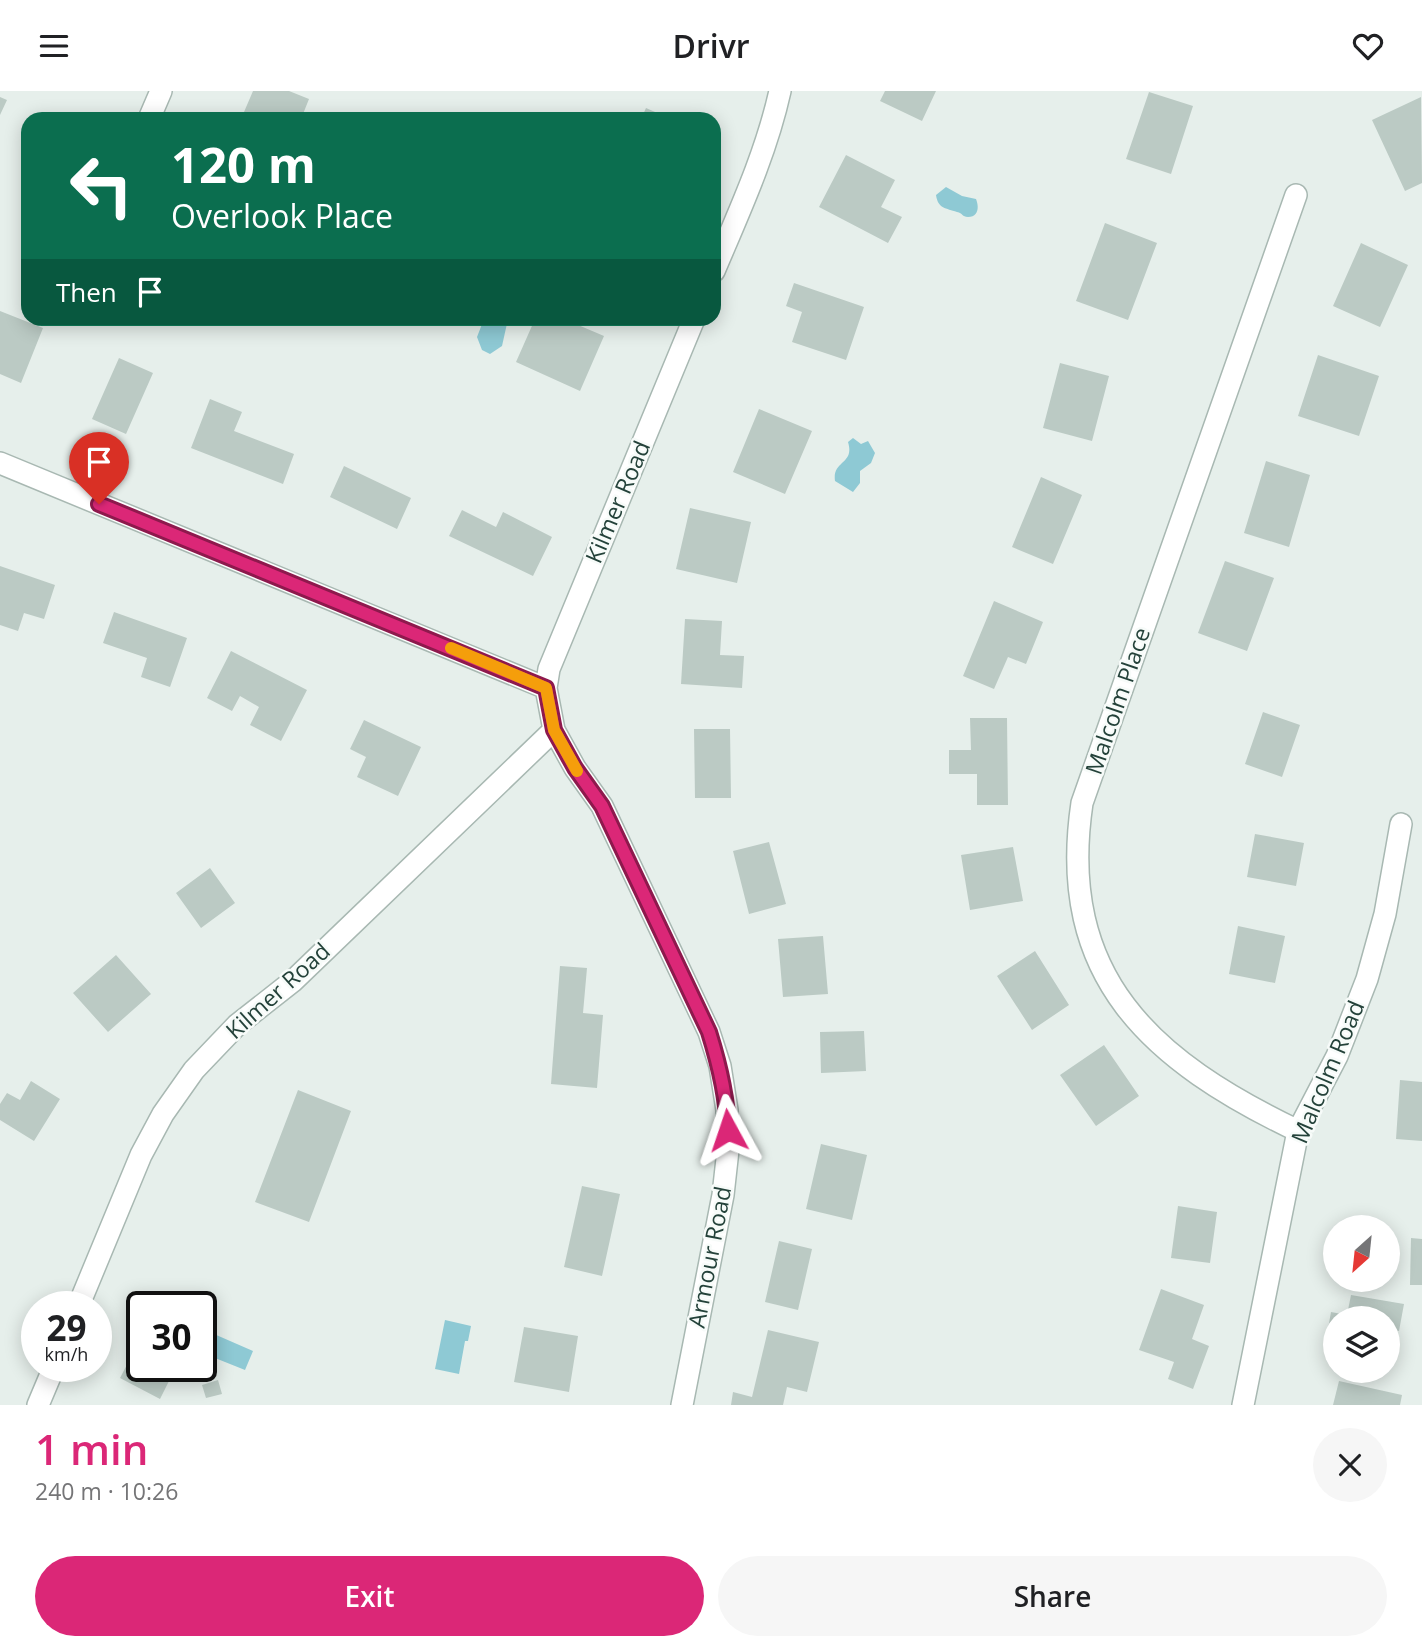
<!DOCTYPE html>
<meta charset="utf-8">
<style>
body{margin:0;font-family:"Open Sans",sans-serif;background:#f6f6f6;color:#202124;height:100vh;display:flex;flex-direction:column;font-size:26px;white-space:nowrap}
*{box-sizing:border-box;margin:0}
p{font-size:23px;color:#757577}
.icon{flex:none;width:38px;height:38px;fill:none;stroke:currentColor;stroke-width:2;stroke-linecap:round;stroke-linejoin:round}
.map{position:relative;height:1314px;overflow:hidden}
.drawer{display:flex;flex-direction:column;background:#fff;flex:1}
.drawer>*{flex:none}
.hud{position:absolute;left:21px;top:21px;width:700px;height:214px;border-radius:21px;box-shadow:0 4px 18px #0003;background:#0b6e4f;color:#fff;overflow:hidden}
.needle{width:46px;rotate:207deg}
.tools{position:absolute;left:1323px;top:1124px;display:grid;gap:14px}
.tools a{display:grid;place-items:center;width:77px;height:77px;border-radius:50%;background:#fff;box-shadow:0 4px 18px #0003;font-size:35px}
.speed{position:absolute;left:21px;top:1200px;display:flex;gap:14px;font-size:35px;font-weight:700;text-align:center}
.speed>*{display:grid;place-content:center;width:91px;height:91px;border-radius:50%;background:#fff;box-shadow:0 4px 18px #0003;line-height:1}
.speed small{font-size:18px;font-weight:400}
.speed .limit{border:4px solid #111;border-radius:10px;background:#fff;color:#111}
.pin{position:absolute;display:grid;place-items:center;width:60px;height:60px;color:#fff;margin:-72px -30px;border-radius:50% 50% 50% 0;rotate:-45deg;box-shadow:0 0 7px #0007}
.pin .icon{rotate:45deg}
.me{position:absolute;width:77px;margin:-38px;rotate:355deg;stroke-linejoin:round;filter:drop-shadow(0 0 5px #0008)}
.turn{display:flex;align-items:center;gap:24px;height:147px;padding:0 35px;font-size:32px}
.turn .icon{width:91px;height:91px;stroke-width:2.5}
.turn b{display:block;font-size:49px;line-height:60px}
.then{display:flex;align-items:center;height:66px;padding:0 35px;background:#0003;gap:14px;font-size:26px}
.round{display:grid;place-items:center;flex:none;width:74px;height:74px;border-radius:37px;background:#f6f6f6}
.overview{display:flex;align-items:center;justify-content:space-between;height:119px;padding:0 35px}
h1{font-size:42px;font-weight:600;line-height:52px;color:#db2777}
.action{display:flex;gap:14px;margin-top:auto;padding:14px 35px}
.action a{flex:1;height:80px;border-radius:42px;background:#db2777;color:#fff;font-size:28px;font-weight:600;line-height:80px;text-align:center}
.action a+a{background:#f6f6f6;color:#202124}
header{display:flex;justify-content:space-between;align-items:center;height:91px;padding:0 35px;background:#fff;font-size:32px;font-weight:600}
.map>svg:first-child{display:block}
.water{fill:#8ec9d4}
.building{fill:#bbcac4}
.lines{fill:none;stroke-linecap:round;stroke-linejoin:round}
.street-casing{stroke:#a8b8b2;stroke-width:24}
.street{stroke:#fff;stroke-width:21}
.route-casing{stroke:#8e194d;stroke-width:18}
.route{stroke:#db2777;stroke-width:12}
.slow{stroke:#f59e0b;stroke-width:12}
.labels{text-anchor:middle;stroke-width:5;stroke-linejoin:round;paint-order:stroke}
.street-label{font-size:23px;fill:#24423a;stroke:#f7fbf9}
</style>
<header><svg class="icon" aria-label="menu" viewBox="0 0 24 24"><path d="M4 6h16M4 12h16M4 18h16"/></svg>Drivr<svg class="icon" aria-label="heart" viewBox="0 0 24 24"><path d="M12 20l-8-8c-3-5 5-10 8-4 3-6 11-1 8 4z"/></svg></header>
<div class="map">
<svg width="1422" height="1314" viewBox="0 0 1422 1314">
<rect width="100%" height="100%" fill="#e6efeb"/>
<path class="water" d="M 946,96 L 962,105 L 976,108 C 979,115 979,126 968,126 C 962,126 963,122 957,121 C 946,117 938,118 936,104 Z
M 484,228 L 508,228 L 502,255 L 490,263 L 482,259 L 477,246 Z
M 853,347 L 861,353 L 868,350 L 875,362 L 871,372 L 860,380 L 860,392 L 853,401 L 835,390 C 832,369 855,374 848,351 Z
M 445,1229 L 471,1235 L 468,1250 L 465,1250 L 459,1283 L 435,1278 Z
M 214,1243 L 253,1260 L 245,1279 L 205,1263 Z"/>
<path class="building" d="M 253,0 L 289,0 L 309,8 L 301,28 L 241,28 Z
M 885,0 L 936,0 L 922,30 L 880,10 Z
M 1149,1 L 1193,15 L 1171,83 L 1126,68 Z
M 0,6 L 7,9 L 0,24 Z
M 1421,6 L 1422,92 L 1405,100 L 1372,29 Z
M 646,17 L 671,28 L 641,28 Z
M 846,64 L 895,89 L 881,116 L 902,126 L 888,152 L 819,116 Z
M 1105,132 L 1157,152 L 1128,229 L 1076,210 Z
M 1361,152 L 1408,174 L 1380,236 L 1333,215 Z
M 794,192 L 864,216 L 846,269 L 792,251 L 802,221 L 786,215 Z
M 0,220 L 43,237 L 21,292 L 0,283 Z
M 535,228 L 564,228 L 604,245 L 580,300 L 516,271 Z
M 1318,264 L 1379,285 L 1359,345 L 1298,325 Z
M 119,267 L 153,282 L 126,343 L 92,328 Z
M 1060,272 L 1109,285 L 1092,350 L 1043,337 Z
M 210,308 L 242,321 L 234,340 L 294,363 L 283,393 L 191,357 Z
M 759,318 L 812,340 L 785,403 L 733,381 Z
M 1266,370 L 1310,384 L 1289,456 L 1244,442 Z
M 344,375 L 411,407 L 397,438 L 330,406 Z
M 1041,386 L 1082,404 L 1053,473 L 1012,456 Z
M 690,417 L 751,431 L 737,492 L 676,478 Z
M 462,419 L 496,436 L 503,421 L 552,446 L 533,485 L 449,445 Z
M 1225,470 L 1274,487 L 1247,560 L 1198,542 Z
M 0,475 L 55,494 L 44,528 L 24,522 L 18,540 L 0,534 Z
M 994,510 L 1043,531 L 1026,573 L 1008,566 L 994,598 L 963,585 Z
M 114,521 L 187,547 L 170,596 L 141,586 L 147,567 L 103,552 Z
M 685,528 L 722,530 L 720,564 L 744,565 L 742,597 L 681,593 Z
M 231,560 L 307,599 L 281,650 L 250,634 L 259,616 L 240,605 L 232,620 L 207,607 Z
M 1263,621 L 1300,634 L 1282,686 L 1245,673 Z
M 970,627 L 1007,627 L 1008,714 L 977,714 L 977,683 L 949,683 L 949,659 L 971,659 Z
M 364,629 L 421,656 L 398,705 L 357,686 L 366,666 L 350,658 Z
M 694,638 L 730,638 L 731,707 L 695,707 Z
M 1255,743 L 1304,752 L 1296,795 L 1247,786 Z
M 769,751 L 786,813 L 749,823 L 733,760 Z
M 1013,756 L 1023,810 L 970,819 L 961,764 Z
M 210,777 L 235,812 L 201,837 L 176,802 Z
M 1238,835 L 1285,845 L 1275,892 L 1229,883 Z
M 823,845 L 828,903 L 783,906 L 778,848 Z
M 1035,860 L 1069,914 L 1032,939 L 997,885 Z
M 116,864 L 151,903 L 108,941 L 73,902 Z
M 560,875 L 587,877 L 583,922 L 603,924 L 597,997 L 551,993 Z
M 864,940 L 866,980 L 821,982 L 820,941 Z
M 1104,954 L 1139,1005 L 1096,1035 L 1060,984 Z
M 1400,989 L 1422,991 L 1422,1050 L 1396,1048 Z
M 31,990 L 60,1008 L 34,1050 L 0,1029 L 0,1013 L 7,1002 L 20,1009 Z
M 298,999 L 351,1020 L 309,1131 L 255,1111 Z
M 821,1053 L 867,1064 L 852,1129 L 806,1118 Z
M 582,1095 L 620,1103 L 602,1185 L 564,1176 Z
M 1178,1115 L 1217,1121 L 1210,1172 L 1171,1167 Z
M 1411,1147 L 1422,1148 L 1422,1194 L 1410,1194 Z
M 779,1150 L 812,1158 L 798,1219 L 765,1211 Z
M 1161,1198 L 1204,1214 L 1192,1248 L 1209,1255 L 1193,1298 L 1168,1288 L 1174,1271 L 1139,1259 Z
M 1351,1204 L 1404,1213 L 1399,1240 L 1388,1238 L 1388,1227 L 1335,1227 L 1335,1256 L 1325,1254 L 1331,1221 L 1347,1224 Z
M 524,1236 L 578,1245 L 569,1301 L 514,1291 Z
M 768,1239 L 819,1251 L 807,1301 L 787,1296 L 783,1314 L 731,1314 L 733,1301 L 752,1306 Z
M 142,1245 L 142,1276 L 176,1276 L 160,1308 L 120,1287 Z
M 218,1289 L 222,1303 L 206,1307 L 202,1294 Z
M 1339,1290 L 1402,1304 L 1400,1314 L 1333,1314 Z"/>
<g class="lines">
<g class="street-casing">
<path id="street" d="M 149,28 L 161,0
M 1296,104 L 1082,712 C 1056,887 1152,970 1298,1040
M 714,180 C 739,121 766,63 780,0
M 0,372 L 546,597
M 78,1216 L 141,1064 L 163,1023 L 194,979 L 237,934 L 293,890 L 554,639
M 38,1314 L 54,1276
M 682,1314 L 723,1104 L 728,1059 L 727,1019 L 720,975 L 709,941 L 602,715 L 575,677 L 554,639 L 546,597 L 549,578 L 694,228
M 1243,1314 L 1298,1040 L 1337,965 L 1367,888 L 1385,823 L 1401,733"/>
</g>
<use href="#street" class="street"/>
</g>
<g class="lines">
<g class="route-casing">
<path id="route" d="M 99,413 L 546,597 L 554,639 L 575,677 L 602,715 L 709,941 C 719,973 727,1005 728,1039"/>
</g>
<use href="#route" class="route"/>
<path class="slow" d="M 451,557 L 546,597 L 554,639 L 577,680"/>
</g>
<g class="labels">
<g class="street-label">
<text transform="translate(618 411) rotate(-67)" y="8">Kilmer Road</text>
<text transform="translate(1118 610) rotate(-71)" y="8">Malcolm Place</text>
<text transform="translate(278 900) rotate(-42)" y="8">Kilmer Road</text>
<text transform="translate(1328 981) rotate(-67)" y="8">Malcolm Road</text>
<text transform="translate(710 1166) rotate(-79)" y="8">Armour Road</text>
</g>
</g>
</svg>
<div class="tools">
<a><svg class="needle" viewBox="-14 -14 28 28"><path d="M0-13l5 13h-10z" fill="#e53935"/><path d="M0 13l5-13h-10z" fill="#757577"/></svg></a>
<a><svg class="icon" aria-label="layers" viewBox="0 0 24 24"><path d="M12 4l9 5-9 5-9-5zM3 14l9 5 9-5"/></svg></a>
</div>
<div class="speed"><div>29<small>km/h</small></div><div class="limit">30</div></div>
<div class="pin" style="left:99px;top:413px;background:#d93025"><svg class="icon" aria-label="arrive" viewBox="0 0 24 24"><path d="M6 21V4h12l-3 4 3 4H6"/></svg></div>
<svg class="me" style="left:728px;top:1039px" viewBox="-20 -20 40 40"><path d="M0-17L14 15 0 8-14 15z" fill="#db2777" stroke="#fff" stroke-width="4"/></svg>
<div class="hud">
<div class="turn"><svg class="icon" aria-label="left" viewBox="0 0 24 24"><path d="M17 20v-9H6M10 6l-5 5 5 5"/></svg><div><b>120 m</b>Overlook Place</div></div>
<div class="then">Then<svg class="icon" aria-label="arrive" viewBox="0 0 24 24"><path d="M6 21V4h12l-3 4 3 4H6"/></svg></div>
</div>
</div>
<section class="drawer">
<div class="overview"><div><h1>1 min</h1><p>240 m · 10:26</p></div><a class="round"><svg class="icon" aria-label="close" viewBox="0 0 24 24"><path d="M6 6l12 12M18 6L6 18"/></svg></a></div>
<div class="action"><a>Exit</a><a>Share</a></div>
</section>
